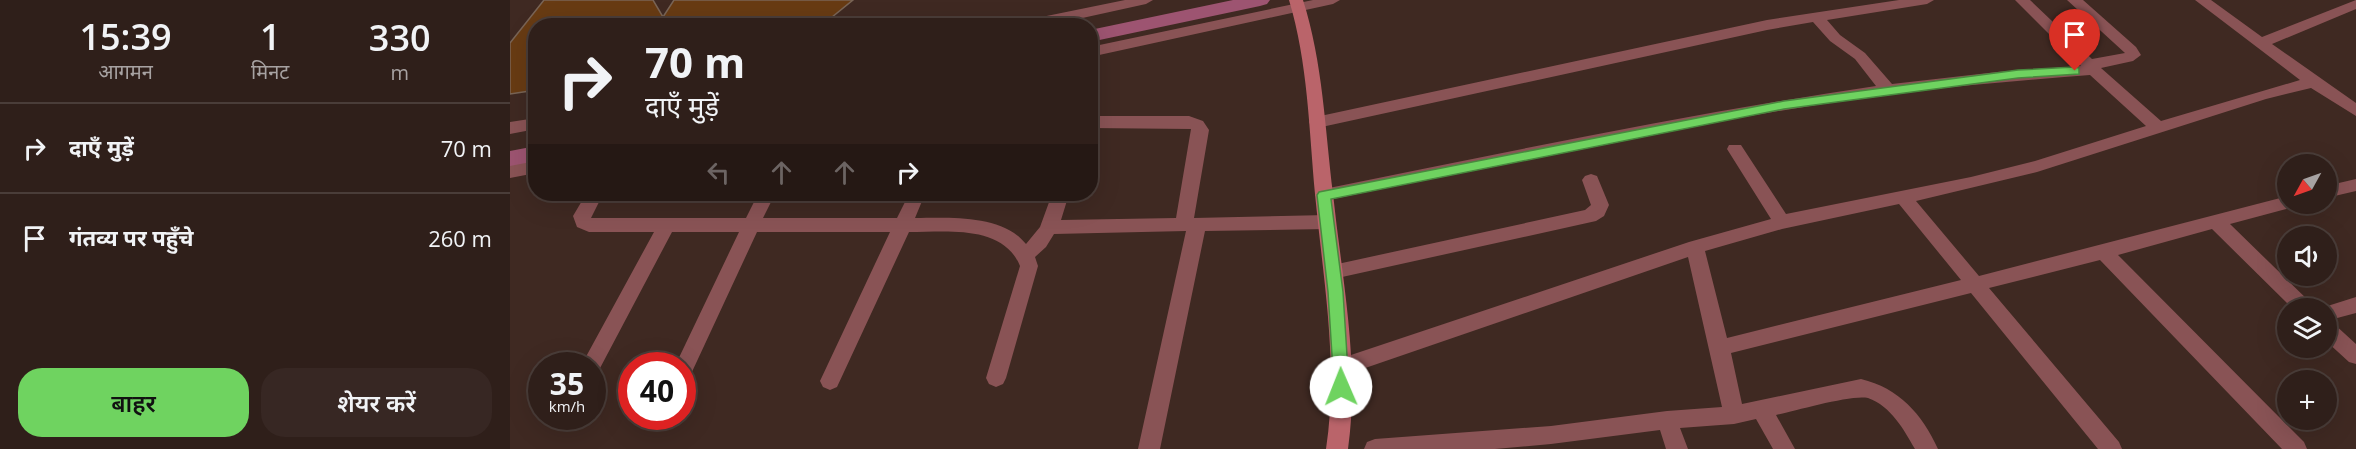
<!DOCTYPE html>
<html lang="hi">
<meta charset="utf-8">
<style>
body{margin:0;font-family:"Open Sans","Noto Sans Devanagari",sans-serif;background:#372723;color:#f1f3f6;height:100vh;display:flex;flex-direction:column;font-size:22px;white-space:nowrap}
*{box-sizing:border-box;margin:0}
p{font-size:20px;color:#a7a2a2}
.icon{flex:none;width:33px;height:33px;fill:none;stroke:currentColor;stroke-width:2;stroke-linecap:round;stroke-linejoin:round}
.map{position:relative;flex:1;overflow:hidden}
.drawer{display:flex;flex-direction:column;background:#2f1f1a;width:510px}
.drawer>*{flex:none}
.banner{position:absolute;left:18px;top:18px;width:570px;height:183px;border-radius:24px;box-shadow:0 6px 24px #0002,0 0 0 2px #4a3d39;background:#2f1f1a;color:#f1f3f6;overflow:hidden}
.needle{width:39px;rotate:230deg}
.buttons{position:absolute;left:1767px;top:154px;display:grid;gap:12px}
.buttons a{display:grid;place-items:center;width:60px;height:60px;border-radius:50%;background:#2f1f1a;box-shadow:0 6px 24px #0002,0 0 0 2px #4a3d39;font-size:30px}
.speed{position:absolute;left:18px;top:352px;display:flex;gap:12px;font-size:30px;font-weight:700;text-align:center}
.speed>*{display:grid;place-content:center;width:78px;height:78px;border-radius:50%;background:#2f1f1a;box-shadow:0 6px 24px #0002,0 0 0 2px #4a3d39;line-height:1}
.speed small{font-size:15px;font-weight:400}
.speed .limit{border:9px solid #d22;background:#fff;color:#111}
.pin{position:absolute;display:grid;place-items:center;width:51px;height:51px;color:#fff;margin:-62px -26px;border-radius:50% 50% 50% 0;rotate:-45deg;box-shadow:0 0 6px #0007}
.pin .icon{rotate:45deg}
.me{position:absolute;width:66px;margin:-33px;rotate:359deg;stroke-linejoin:round;filter:drop-shadow(0 0 4px #0008)}
.turn{display:flex;align-items:center;gap:21px;height:126px;padding:0 18px;font-size:27px}
.turn .icon{width:78px;height:78px;stroke-width:2.5}
.turn b{display:block;font-size:42px;line-height:51px}
.lanes{display:flex;align-items:center;height:57px;padding:0 18px;background:#0003;justify-content:center;gap:30px;direction:ltr}
.lanes .off{opacity:.35}
.eta{display:flex;justify-content:space-evenly;align-items:center;height:102px;text-align:center}
.eta b{font-size:36px;font-weight:600;line-height:42px}
.button{display:flex;gap:12px;margin-top:auto;padding:12px 18px}
.button a{flex:1;height:69px;border-radius:24px;background:#6fd360;color:#111;font-size:24px;font-weight:600;line-height:69px;text-align:center}
.button a+a{background:#372723;color:#f1f3f6}
ul{padding:0;list-style:none}
li{display:flex;align-items:center;gap:18px;height:90px;padding:0 18px;border-top:2px solid #4a3d39}
li div{flex:1}
li b{display:block;font-size:22px}
li em{font-style:normal}
main{display:flex;flex:1;min-height:0}
.map>svg:first-child{display:block}
.lines{fill:none;stroke-linecap:round;stroke-linejoin:round}
.canal{fill:#9d5471;fill-rule:evenodd}
.building{fill:#683b13;stroke:#796455;stroke-width:1.5}
.street{fill:#895355;fill-rule:evenodd}
.secondary{fill:#ba646a;fill-rule:evenodd}
.route{fill:#6fd360;stroke:#48893e;stroke-width:1.5}
</style>
<main>
<section class="drawer">
<div class="eta">
<div><b>15:39</b><p>आगमन</p></div>
<div><b>1</b><p>मिनट</p></div>
<div><b>330</b><p>m</p></div>
</div>
<ul>
<li><svg class="icon" aria-label="right" viewBox="0 0 24 24"><path d="M7 20v-9h11M14 6l5 5-5 5"/></svg><div><b>दाएँ मुड़ें</b></div><em>70 m</em></li>
<li><svg class="icon" aria-label="arrive" viewBox="0 0 24 24"><path d="M6 21V4h12l-3 4 3 4H6"/></svg><div><b>गंतव्य पर पहुँचे</b></div><em>260 m</em></li>
</ul>
<div class="button"><a>बाहर</a><a>शेयर करें</a></div>
</section>
<div class="map">
<svg width="1846" height="449" viewBox="0 0 1846 449">
<rect width="100%" height="100%" fill="#3f2922"/>
<g class="lines">
<path class="canal" d="M 723,0 L 760,0 L 757,4 L 750,6 L 580,42 L 580,30 Z
M 26,146 L 26,162 L 0,167 L 0,151 Z"/>
</g>
<path class="building" d="M 34,0 L 143,0 L 153,17 L 164,0 L 343,0 L 311,26 L 26,26 L 26,90 L 0,94 L 0,43 Z"/>
<g class="lines">
<path class="street" d="M 615,0 L 643,0 L 636,4 L 536,26 L 505,26 L 512,21 Z
M 803,0 L 830,0 L 823,4 L 580,57 L 580,47 Z
M 1389,0 L 1424,0 L 1417,4 L 1317,20 L 1330,35 L 1355,53 L 1382,84 L 1487,72 L 1571,66 L 1505,0 L 1520,0 L 1582,59 L 1615,53 L 1557,0 L 1573,0 L 1626,47 L 1631,55 L 1623,61 L 1591,68 L 1651,121 L 1790,80 L 1685,0 L 1701,0 L 1752,37 L 1846,0 L 1846,9 L 1762,44 L 1846,103 L 1846,116 L 1801,88 L 1756,99 L 1527,172 L 1406,201 L 1469,276 L 1778,196 L 1778,204 L 1786,204 L 1784,207 L 1720,224 L 1802,304 L 1805,309 L 1783,309 L 1702,229 L 1608,255 L 1794,442 L 1797,449 L 1772,449 L 1590,260 L 1479,288 L 1609,442 L 1612,449 L 1588,449 L 1461,293 L 1221,353 L 1232,404 L 1351,379 C 1389,388 1412,414 1428,449 L 1405,449 C 1394,430 1381,406 1358,398 C 1343,394 1284,411 1266,415 L 1285,449 L 1263,449 L 1246,419 L 1224,424 L 1170,428 L 1178,449 L 1156,449 L 1150,430 L 1041,444 L 985,449 L 854,449 L 857,442 L 865,439 L 1041,426 L 1157,411 L 1212,407 L 1178,257 L 832,376 L 825,373 L 822,367 L 825,361 L 832,358 L 1179,242 L 1261,219 L 1217,149 L 1219,145 L 1231,145 L 1276,214 L 1461,177 L 1525,161 L 1636,126 L 1580,75 C 1517,80 1453,85 1390,93 C 1198,118 1005,162 814,201 L 808,199 L 805,195 L 808,191 L 814,189 C 998,152 1181,113 1366,86 L 1345,59 L 1320,41 L 1303,22 L 1257,30 L 807,128 L 801,126 L 799,122 L 801,118 L 1257,20 ZM 1389,204 L 1451,280 L 1217,338 L 1195,251 L 1272,229 Z
M 580,78 L 587,79 L 589,83 L 586,89 L 580,90 Z
M 580,116 L 679,116 L 693,121 L 699,130 L 684,218 L 817,215 L 823,217 L 826,222 L 823,227 L 817,229 L 695,231 L 650,449 L 628,449 L 676,231 L 544,234 L 536,247 L 525,257 L 528,266 L 496,378 L 493,384 L 486,387 L 479,384 L 476,378 L 510,266 C 493,224 436,232 399,232 L 327,387 L 320,390 L 313,387 L 310,381 L 380,232 L 247,232 L 181,374 L 174,377 L 172,366 L 165,366 L 229,232 L 162,232 L 89,370 L 82,372 L 82,366 L 72,364 L 144,232 L 79,232 L 67,227 L 63,216 L 76,194 L 93,194 L 81,218 L 236,218 L 248,194 L 265,194 L 253,218 L 387,218 L 399,194 L 415,194 L 405,218 C 439,218 492,214 516,244 L 530,227 L 542,194 L 559,194 L 551,220 L 666,218 L 681,129 L 580,128 Z
M 26,118 L 26,129 L 0,134 L 0,122 Z
M 26,161 L 26,173 L 0,178 L 0,166 Z
M 1081,174 L 1087,176 L 1099,205 L 1094,216 L 1086,221 L 823,279 L 816,277 L 814,272 L 816,267 L 823,265 L 1075,210 L 1081,205 L 1072,180 L 1075,176 Z
M 1846,179 L 1846,191 L 1816,198 L 1816,186 Z
M 1846,297 L 1846,313 L 1816,321 L 1816,309 L 1808,309 Z
M 1816,321 L 1823,323 L 1846,344 L 1846,364 L 1839,362 L 1816,341 Z"/>
<path class="secondary" d="M 779,0 L 793,0 C 813,63 815,129 823,194 C 832,280 850,363 838,449 L 816,449 C 829,363 813,280 805,194 C 799,129 798,63 779,0 Z"/>
</g>
<path class="route" d="M 1565,67 L 1569,68 L 1569,74 L 1508,78 L 1274,109 L 821,199 L 833,292 L 839,387 L 837,392 L 831,394 L 826,392 L 824,387 L 818,292 L 807,195 L 809,192 L 1274,101 L 1508,70 Z"/>
</svg>
<div class="buttons">
<a><svg class="needle" viewBox="-14 -14 28 28"><path d="M0-13l5 13h-10z" fill="#e53935"/><path d="M0 13l5-13h-10z" fill="#a7a2a2"/></svg></a>
<a><svg class="icon" aria-label="sound" viewBox="0 0 24 24"><path d="M4 9h4l5-4v14l-5-4H4zM17 9q2 3 0 6"/></svg></a>
<a><svg class="icon" aria-label="layers" viewBox="0 0 24 24"><path d="M12 4l9 5-9 5-9-5zM3 14l9 5 9-5"/></svg></a>
<a>+</a>
</div>
<div class="speed"><div>35<small>km/h</small></div><div class="limit">40</div></div>
<div class="pin" style="left:1565px;top:71px;background:#d93025"><svg class="icon" aria-label="arrive" viewBox="0 0 24 24"><path d="M6 21V4h12l-3 4 3 4H6"/></svg></div>
<svg class="me" style="left:831px;top:387px" viewBox="-20 -20 40 40"><circle r="19" fill="#fff"/><path d="M0-13L10 11 0 6-10 11z" fill="#6fd360"/></svg>
<div class="banner">
<div class="turn"><svg class="icon" aria-label="right" viewBox="0 0 24 24"><path d="M7 20v-9h11M14 6l5 5-5 5"/></svg><div><b>70 m</b>दाएँ मुड़ें</div></div>
<div class="lanes"><svg class="icon off" aria-label="left" viewBox="0 0 24 24"><path d="M17 20v-9H6M10 6l-5 5 5 5"/></svg><svg class="icon off" aria-label="ahead" viewBox="0 0 24 24"><path d="M12 20V5M6 11l6-6 6 6"/></svg><svg class="icon off" aria-label="ahead" viewBox="0 0 24 24"><path d="M12 20V5M6 11l6-6 6 6"/></svg><svg class="icon" aria-label="right" viewBox="0 0 24 24"><path d="M7 20v-9h11M14 6l5 5-5 5"/></svg></div>
</div>
</div>
</main>
